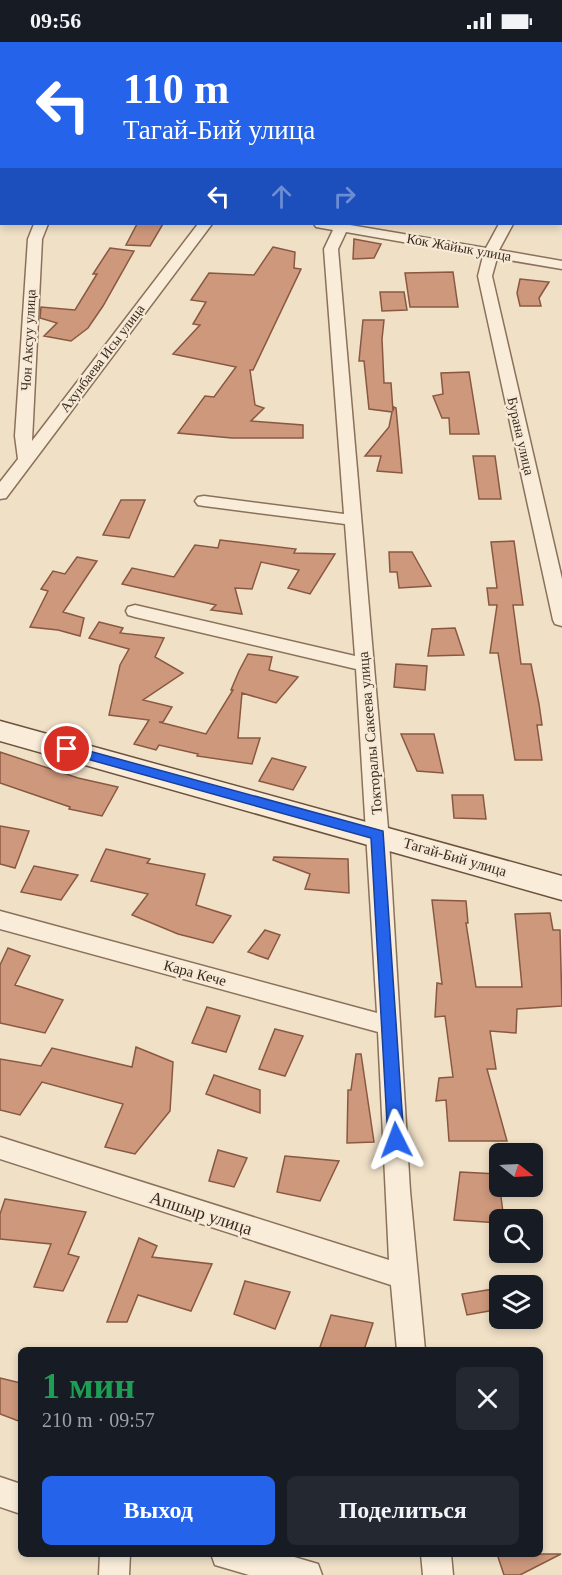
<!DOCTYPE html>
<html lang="ru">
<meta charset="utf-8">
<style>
body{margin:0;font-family:"Times New Roman",serif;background:#242831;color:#f1f3f6;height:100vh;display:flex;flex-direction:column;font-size:22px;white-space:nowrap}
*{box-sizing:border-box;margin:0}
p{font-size:20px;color:#9ea1a6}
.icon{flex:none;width:33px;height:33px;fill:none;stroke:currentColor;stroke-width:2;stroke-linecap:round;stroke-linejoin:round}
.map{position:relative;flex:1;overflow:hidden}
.panel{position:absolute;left:18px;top:1305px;width:525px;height:210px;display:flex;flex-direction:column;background:#171b24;border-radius:9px;box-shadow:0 3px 9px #0003}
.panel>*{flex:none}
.hud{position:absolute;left:0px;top:0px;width:562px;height:183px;box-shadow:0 3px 9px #0003;background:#2563eb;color:#fff;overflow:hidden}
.needle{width:39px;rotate:108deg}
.buttons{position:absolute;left:489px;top:1101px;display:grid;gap:12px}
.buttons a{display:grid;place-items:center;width:54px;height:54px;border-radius:9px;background:#171b24;box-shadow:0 3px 9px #0003;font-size:30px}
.pin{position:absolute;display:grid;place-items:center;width:51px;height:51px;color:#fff;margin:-26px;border:3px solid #fff;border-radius:50%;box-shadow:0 2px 6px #0007}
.me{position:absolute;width:66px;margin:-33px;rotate:357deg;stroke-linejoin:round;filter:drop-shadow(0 0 4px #0008)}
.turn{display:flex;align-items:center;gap:21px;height:126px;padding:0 24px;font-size:27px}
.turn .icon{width:78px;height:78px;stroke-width:2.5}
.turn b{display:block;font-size:42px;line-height:51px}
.lanes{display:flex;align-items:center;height:57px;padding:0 24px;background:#0003;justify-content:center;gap:30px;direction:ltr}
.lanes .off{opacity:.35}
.round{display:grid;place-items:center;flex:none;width:63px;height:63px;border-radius:9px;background:#242831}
.headline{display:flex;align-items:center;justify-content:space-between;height:102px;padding:0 24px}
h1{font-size:36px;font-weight:700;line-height:45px;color:#1e9e55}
.button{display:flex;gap:12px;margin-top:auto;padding:12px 24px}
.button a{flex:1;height:69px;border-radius:9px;background:#2563eb;color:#fff;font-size:24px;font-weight:700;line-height:69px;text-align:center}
.button a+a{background:#242831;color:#f1f3f6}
.status{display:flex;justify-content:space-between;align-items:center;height:42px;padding:0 30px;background:#171b24;direction:ltr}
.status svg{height:16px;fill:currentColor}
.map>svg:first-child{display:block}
.building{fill:#cd987c;stroke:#8a5841;stroke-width:1.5}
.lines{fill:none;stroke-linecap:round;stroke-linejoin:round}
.street-casing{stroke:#8b715b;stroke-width:3}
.secondary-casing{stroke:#6c523e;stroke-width:3}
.street{fill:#f9edda;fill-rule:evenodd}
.secondary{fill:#f9edda;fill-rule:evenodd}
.route{fill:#2563eb;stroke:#184099;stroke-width:1.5}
.labels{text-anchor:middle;stroke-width:4.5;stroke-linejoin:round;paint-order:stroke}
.far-street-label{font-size:14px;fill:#3b2a1f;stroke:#f6ead6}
.street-label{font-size:15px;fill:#3b2a1f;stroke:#f6ead6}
.near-street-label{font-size:18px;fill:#3b2a1f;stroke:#f6ead6}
</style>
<div class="status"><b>09:56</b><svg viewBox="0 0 49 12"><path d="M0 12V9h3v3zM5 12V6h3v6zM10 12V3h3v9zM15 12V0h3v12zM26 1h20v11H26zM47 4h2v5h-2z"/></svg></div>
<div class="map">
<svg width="562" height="1533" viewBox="0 0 562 1533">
<rect width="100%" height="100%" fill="#efe0c6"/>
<path class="building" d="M 137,182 L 163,182 L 150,204 L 126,203 Z
M 354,197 L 381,202 L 374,216 L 353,217 Z
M 273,205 L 295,210 L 294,226 L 301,227 L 253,328 L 250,328 L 255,363 L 264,366 L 251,379 L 303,383 L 303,396 L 232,396 L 178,391 L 205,354 L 214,355 L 236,325 L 173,312 L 200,283 L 193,282 L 206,260 L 191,258 L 209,231 L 254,233 Z
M 110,206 L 134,209 L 103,264 L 88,286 L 71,299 L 44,294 L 57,281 L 40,276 L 41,265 L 75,268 L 97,232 L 93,232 Z
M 453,230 L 458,265 L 410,265 L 405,231 Z
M 520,237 L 549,240 L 539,256 L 541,264 L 520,264 L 517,251 Z
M 380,250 L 404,250 L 407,268 L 382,269 Z
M 363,278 L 384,278 L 382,297 L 384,341 L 391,341 L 393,369 L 394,365 L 396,366 L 402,431 L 377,429 L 381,414 L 365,414 L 389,385 L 392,370 L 369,367 L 364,319 L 359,319 Z
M 469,330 L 479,392 L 450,392 L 449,376 L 442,376 L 433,354 L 443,352 L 441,331 Z
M 473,414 L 495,414 L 501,457 L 479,457 Z
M 121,458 L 145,458 L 129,496 L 103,493 Z
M 220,498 L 296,507 L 294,511 L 335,512 L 310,552 L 288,546 L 299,528 L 261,520 L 252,547 L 235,546 L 242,572 L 211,568 L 216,563 L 122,542 L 132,526 L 174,535 L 195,503 L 218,506 Z
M 514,499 L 523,563 L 513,563 L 521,622 L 531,622 L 539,662 L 542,683 L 537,683 L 542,718 L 515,718 L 498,611 L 490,611 L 497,563 L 489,563 L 487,546 L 497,546 L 491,500 Z
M 389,510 L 412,510 L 431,544 L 399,546 L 397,530 L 390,530 Z
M 77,515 L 97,519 L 63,570 L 84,576 L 80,594 L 58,588 L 30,585 L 48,549 L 41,547 L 53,529 L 65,532 Z
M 99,580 L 123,586 L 120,591 L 164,596 L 155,615 L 183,631 L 143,658 L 172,665 L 163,680 L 159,680 L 206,692 L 233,648 L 231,648 L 239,629 L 248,612 L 272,615 L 269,628 L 298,635 L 276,661 L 242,651 L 238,696 L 260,696 L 252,722 L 197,714 L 198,712 L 159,703 L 156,708 L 134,702 L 149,678 L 109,673 L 120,623 L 129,607 L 89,596 Z
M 455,586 L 464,613 L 428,614 L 432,587 Z
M 396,622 L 427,624 L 425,648 L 394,645 Z
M 401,692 L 434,692 L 443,731 L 417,729 Z
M 0,710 L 78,736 L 118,745 L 102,774 L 69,767 L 70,765 L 0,741 Z
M 272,716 L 306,725 L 293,748 L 259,739 Z
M 452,753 L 483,753 L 486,777 L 454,776 Z
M 0,784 L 29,789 L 15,826 L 0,822 Z
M 106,807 L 150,817 L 147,821 L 205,832 L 196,863 L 231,874 L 213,901 L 178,892 L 132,873 L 148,852 L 91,839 Z
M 274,815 L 348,817 L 349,851 L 305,847 L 310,832 L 273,818 Z
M 34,824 L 78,833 L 61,858 L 21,850 Z
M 432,858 L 466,859 L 468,881 L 466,881 L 476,945 L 522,945 L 515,872 L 550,871 L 553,888 L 560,888 L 562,964 L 517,967 L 516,991 L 490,989 L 496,1027 L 487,1027 L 507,1099 L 449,1099 L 446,1058 L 436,1059 L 439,1036 L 453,1035 L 445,974 L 435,975 L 437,941 L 442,942 Z
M 265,888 L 280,893 L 268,917 L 248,910 Z
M 8,906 L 30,914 L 15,943 L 63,958 L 45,991 L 0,981 L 0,923 Z
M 207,965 L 240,974 L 226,1010 L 192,1001 Z
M 275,987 L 303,994 L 285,1034 L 259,1027 Z
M 136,1005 L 173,1020 L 170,1069 L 135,1112 L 105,1105 L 123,1062 L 42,1040 L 20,1073 L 0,1068 L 0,1017 L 41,1024 L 52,1006 L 132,1025 Z
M 356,1012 L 361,1012 L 374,1100 L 347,1101 L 348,1048 L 351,1048 Z
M 214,1033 L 260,1048 L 260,1071 L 206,1052 Z
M 218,1108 L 247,1116 L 234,1145 L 209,1139 Z
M 285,1114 L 339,1119 L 320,1159 L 277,1150 Z
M 460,1130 L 498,1132 L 504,1178 L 500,1178 L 500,1181 L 454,1178 Z
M 5,1157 L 86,1170 L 68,1212 L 79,1215 L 63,1249 L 34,1245 L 51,1202 L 0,1197 L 0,1172 Z
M 139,1196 L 157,1204 L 152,1215 L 212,1222 L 191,1269 L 138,1253 L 127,1280 L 107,1280 Z
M 245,1239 L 290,1250 L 275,1287 L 234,1272 Z
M 500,1246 L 500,1267 L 467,1273 L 462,1252 Z
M 331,1273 L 373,1281 L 364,1308 L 319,1308 Z
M 0,1336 L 21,1341 L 21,1380 L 0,1372 Z
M 497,1512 L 561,1512 L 520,1533 L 504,1533 Z"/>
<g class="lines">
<g class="street-casing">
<path id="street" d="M 85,0 L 97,0 L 84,2 Z
M 208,0 L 221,0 L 207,2 Z
M 337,0 L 350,0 L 336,2 Z
M 477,0 L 489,0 L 476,2 Z
M 561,72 L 562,72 L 561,82 Z
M 2,79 L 2,87 L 0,88 L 0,80 Z
M 0,121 L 2,121 L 2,129 L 0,129 Z
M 34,182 L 48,182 L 42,197 L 32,399 L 198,182 L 212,182 L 6,456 L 0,457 L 0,440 L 18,417 L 15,394 L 28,197 Z
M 314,182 L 344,182 L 486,206 L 499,182 L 513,182 L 499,208 L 562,219 L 562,227 L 497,216 L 492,234 L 562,537 L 562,584 L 555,582 L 553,578 L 478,234 L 483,214 L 346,190 L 338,207 L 389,798 L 410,1149 L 425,1308 L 397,1308 L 391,1243 L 0,1117 L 0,1095 L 389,1218 L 378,990 L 0,887 L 0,869 L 377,971 L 356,627 L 135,575 L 128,573 L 126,569 L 128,565 L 135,563 L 355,614 L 345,482 L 204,464 L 198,463 L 195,459 L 198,455 L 204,454 L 344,472 L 324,207 L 333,188 L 316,185 Z
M 0,1435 L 21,1442 L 21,1472 L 0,1465 Z
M 100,1512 L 130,1512 L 129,1533 L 99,1533 Z
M 211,1512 L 284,1512 L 318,1522 L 322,1533 L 249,1533 L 215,1523 Z
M 421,1512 L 451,1512 L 453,1533 L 423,1533 Z"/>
</g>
<g class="secondary-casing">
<path id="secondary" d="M 0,679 L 562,834 L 562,858 L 0,699 Z"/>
</g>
<use href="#street" class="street"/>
<use href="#secondary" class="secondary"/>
</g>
<path class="route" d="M 67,703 L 383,789 L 404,1098 L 402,1103 L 396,1105 L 390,1103 L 388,1098 L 371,796 L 62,710 L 60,707 Z"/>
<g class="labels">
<g class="far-street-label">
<text transform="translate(459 205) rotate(10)" y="5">Кок Жайык улица</text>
<text transform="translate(28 298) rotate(-87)" y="5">Чон Аксуу улица</text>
<text transform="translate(102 316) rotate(-53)" y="5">Ахунбаева Исы улица</text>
<text transform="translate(521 394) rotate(77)" y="5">Бурана улица</text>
</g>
<g class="street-label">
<text transform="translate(370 691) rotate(-95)" y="5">Токторалы Сакеева улица</text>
<text transform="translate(455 815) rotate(16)" y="5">Тагай-Бий улица</text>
<text transform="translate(195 931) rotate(15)" y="5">Кара Кече</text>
</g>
<g class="near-street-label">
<text transform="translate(201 1171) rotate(18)" y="6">Апшыр улица</text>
</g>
</g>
</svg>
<div class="buttons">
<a><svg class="needle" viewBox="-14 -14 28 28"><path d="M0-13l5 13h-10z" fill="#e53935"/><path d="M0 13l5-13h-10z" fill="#9ea1a6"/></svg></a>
<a><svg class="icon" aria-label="search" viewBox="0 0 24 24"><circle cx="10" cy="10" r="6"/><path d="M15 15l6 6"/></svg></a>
<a><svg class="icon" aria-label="layers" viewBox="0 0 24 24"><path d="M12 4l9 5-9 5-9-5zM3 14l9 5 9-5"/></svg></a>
</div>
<div class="pin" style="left:67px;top:707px;background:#d93025"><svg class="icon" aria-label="arrive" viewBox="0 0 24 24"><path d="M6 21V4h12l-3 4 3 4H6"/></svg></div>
<svg class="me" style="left:396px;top:1098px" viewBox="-20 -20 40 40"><path d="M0-17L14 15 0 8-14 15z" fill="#2563eb" stroke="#fff" stroke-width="4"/></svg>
<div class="hud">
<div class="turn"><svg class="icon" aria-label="left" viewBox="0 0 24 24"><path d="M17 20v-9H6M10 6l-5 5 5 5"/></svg><div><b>110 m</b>Тагай-Бий улица</div></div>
<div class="lanes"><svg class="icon" aria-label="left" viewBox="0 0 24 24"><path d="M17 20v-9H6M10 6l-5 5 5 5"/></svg><svg class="icon off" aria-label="ahead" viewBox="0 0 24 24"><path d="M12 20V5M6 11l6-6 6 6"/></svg><svg class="icon off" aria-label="right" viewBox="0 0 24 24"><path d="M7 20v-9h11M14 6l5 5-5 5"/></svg></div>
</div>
<section class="panel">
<div class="headline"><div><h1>1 мин</h1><p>210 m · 09:57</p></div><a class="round"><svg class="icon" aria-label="close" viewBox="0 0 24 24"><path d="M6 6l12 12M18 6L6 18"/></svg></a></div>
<div class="button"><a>Выход</a><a>Поделиться</a></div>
</section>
</div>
